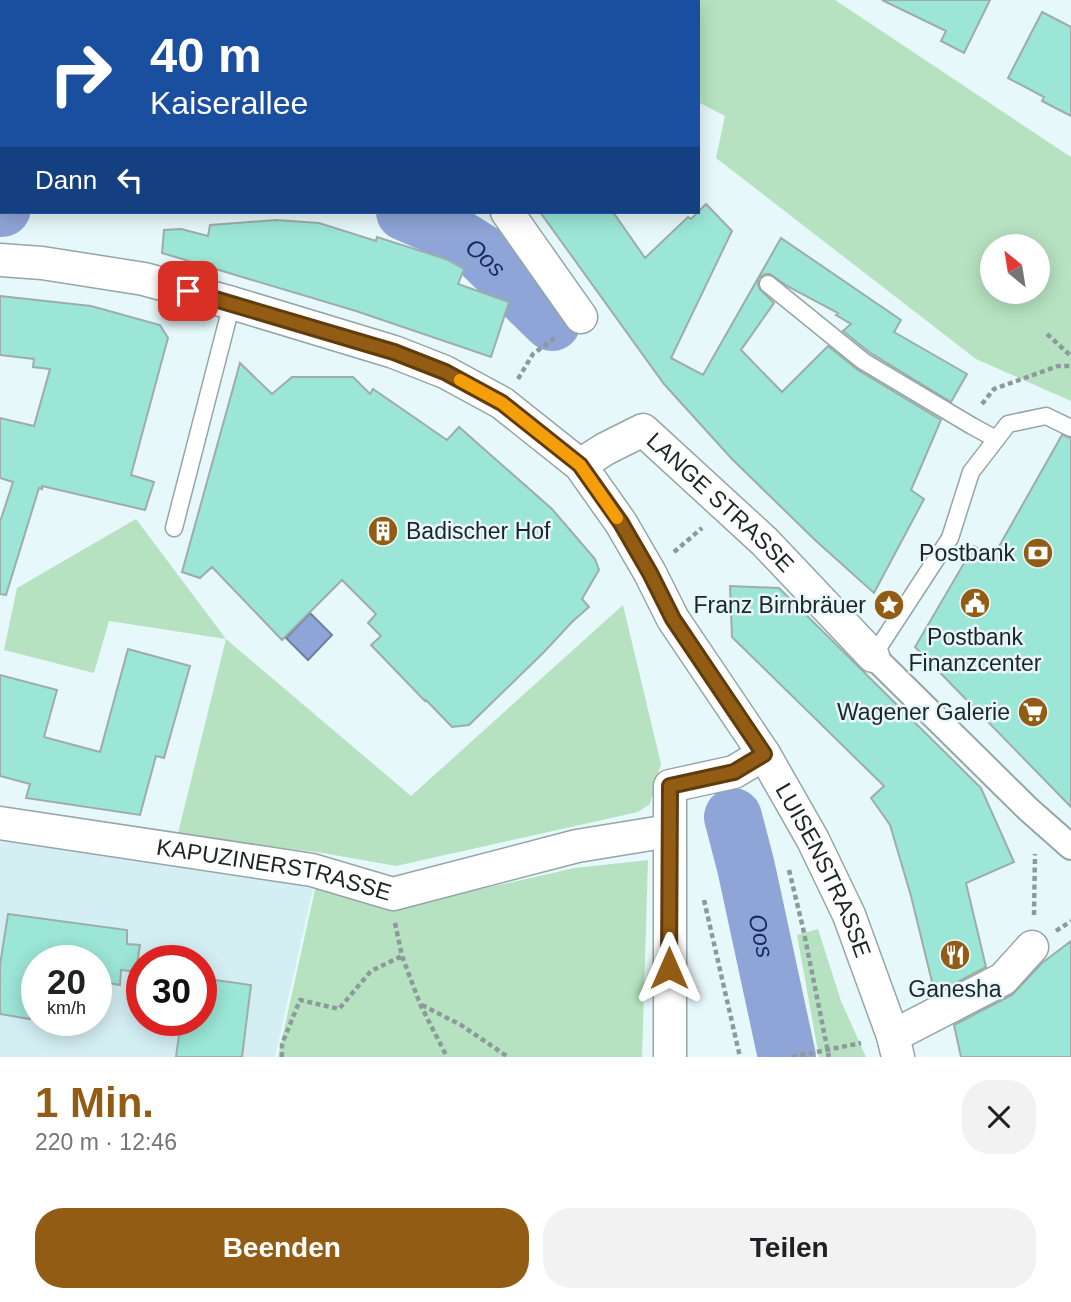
<!DOCTYPE html>
<html lang="de">
<meta charset="utf-8">
<style>
body{margin:0;font-family:Arial,sans-serif;background:#f2f2f2;color:#202124;height:100vh;display:flex;flex-direction:column;font-size:26px;white-space:nowrap}
*{box-sizing:border-box;margin:0}
p{font-size:23px;color:#757577}
.icon{flex:none;width:38px;height:38px;fill:none;stroke:currentColor;stroke-width:2;stroke-linecap:round;stroke-linejoin:round}
.map{position:relative;height:1057px;overflow:hidden}
.drawer{display:flex;flex-direction:column;background:#fff;flex:1}
.drawer>*{flex:none}
.banner{position:absolute;left:0px;top:0px;width:700px;height:214px;box-shadow:0 4px 18px #0003;background:#1a4fa0;color:#fff;overflow:hidden}
.needle{width:46px;rotate:330deg}
.fabs{position:absolute;left:980px;top:234px;display:grid;gap:14px}
.fabs a{display:grid;place-items:center;width:70px;height:70px;border-radius:50%;background:#fff;box-shadow:0 4px 18px #0003;font-size:35px}
.speed{position:absolute;left:21px;top:945px;display:flex;gap:14px;font-size:35px;font-weight:700;text-align:center}
.speed>*{display:grid;place-content:center;width:91px;height:91px;border-radius:50%;background:#fff;box-shadow:0 4px 18px #0003;line-height:1}
.speed small{font-size:18px;font-weight:400}
.speed .limit{border:10px solid #d22;background:#fff;color:#111}
.pin{position:absolute;display:grid;place-items:center;width:60px;height:60px;color:#fff;margin:-30px;border-radius:14px;box-shadow:0 4px 10px #0006}
.me{position:absolute;width:77px;margin:-38px;rotate:0deg;stroke-linejoin:round;filter:drop-shadow(0 0 5px #0008)}
.turn{display:flex;align-items:center;gap:24px;height:147px;padding:0 35px;font-size:32px}
.turn .icon{width:91px;height:91px;stroke-width:2.5}
.turn b{display:block;font-size:49px;line-height:60px}
.then{display:flex;align-items:center;height:66px;padding:0 35px;background:#0003;gap:14px;font-size:26px}
.round{display:grid;place-items:center;flex:none;width:74px;height:74px;border-radius:28px;background:#f2f2f2}
.overview{display:flex;align-items:center;justify-content:space-between;height:119px;padding:0 35px}
h1{font-size:42px;font-weight:700;line-height:52px;color:#935c14}
.primary-button{display:flex;gap:14px;margin-top:auto;padding:14px 35px}
.primary-button a{flex:1;height:80px;border-radius:28px;background:#935c14;color:#fff;font-size:28px;font-weight:700;line-height:80px;text-align:center}
.primary-button a+a{background:#f2f2f2;color:#202124}
.map>svg:first-child{display:block}
.built{fill:#d4eff4;fill-rule:evenodd}
.green{fill:#b6e2c1;fill-rule:evenodd}
.water{fill:#90a5d7;stroke:#6e7fa2;stroke-width:2}
.lines{fill:none;stroke-linecap:round;stroke-linejoin:round}
.river{stroke:#90a5d7;stroke-width:58}
.building{fill:#9be6d7;stroke:#9dada9;stroke-width:2}
.service-casing{stroke:#95a5a8;stroke-width:19}
.pedestrian-casing{stroke:#95a5a8;stroke-width:28}
.minor-casing{stroke:#95a5a8;stroke-width:35}
.path{stroke:#8d9a9c;stroke-width:4.5;stroke-dasharray:5 3.5;stroke-linecap:butt}
.service{stroke:#fff;stroke-width:16}
.pedestrian{stroke:#fff;stroke-width:24}
.minor{stroke:#fff;stroke-width:32}
.route-casing{stroke:#603c0d;stroke-width:18}
.route{stroke:#935c14;stroke-width:12}
.slow{stroke:#f59e0b;stroke-width:12}
.labels{text-anchor:middle;stroke-width:5;stroke-linejoin:round;paint-order:stroke}
.street-label{font-size:23px;fill:#1f2526;stroke:#e7f8fb}
.poi-label{font-size:23px;fill:#1f2526;stroke:#e7f8fb;text-anchor:end}
.water-label{font-size:24px;font-style:italic;fill:#192b66;stroke:#e7f8fb}
</style>
<div class="map">
<svg width="1071" height="1057" viewBox="0 0 1071 1057">
<rect width="100%" height="100%" fill="#e7f8fb"/>
<path class="built" d="M 0,813 L 314,884 L 275,1057 L 0,1057 ZM 37,961 L 96,961 L 96,1020 L 37,1020 ZM 142,961 L 201,961 L 201,1020 L 142,1020 Z"/>
<path class="green" d="M 491,0 L 835,0 L 1071,157 L 1071,401 L 976,359 L 716,158 L 725,116 L 698,102 L 698,2 L 494,2 ZM 992,247 L 1038,247 L 1038,292 L 992,292 Z
M 136,519 L 226,639 L 411,796 L 623,605 L 661,764 L 650,804 L 638,812 L 396,866 L 317,852 L 177,837 L 226,639 L 109,621 L 94,673 L 4,650 L 17,588 Z
M 648,860 L 642,1057 L 278,1057 L 316,885 L 381,907 L 410,905 L 575,868 Z
M 818,929 L 841,1001 L 866,1057 L 819,1057 L 797,935 Z"/>
<path class="water" d="M 310,613 L 332,635 L 308,660 L 286,638 Z"/>
<g class="lines">
<g class="river">
<path d="M 0,207 L 2,208"/>
<path id="s1" d="M 405,212 L 442,228 L 480,252 L 552,322"/>
<path id="s2" d="M 733,817 L 746,867 L 787,1057"/>
</g>
</g>
<path class="building" d="M 882,0 L 990,0 L 964,53 L 941,41 L 946,31 Z
M 1042,12 L 1071,27 L 1071,116 L 1042,101 L 1044,97 L 1008,78 Z
M 706,204 L 732,231 L 671,358 L 703,375 L 781,238 L 901,320 L 894,332 L 967,374 L 951,402 L 869,352 L 843,331 L 851,324 L 836,315 L 838,313 L 787,286 L 770,274 L 765,274 L 759,278 L 758,283 L 759,288 L 774,303 L 741,350 L 782,392 L 828,346 L 858,370 L 941,420 L 911,490 L 924,499 L 874,593 L 815,540 L 732,459 L 664,384 L 540,212 L 613,212 L 645,258 L 688,217 L 691,219 Z
M 276,220 L 319,223 L 376,241 L 377,237 L 446,259 L 464,269 L 458,284 L 509,302 L 491,357 L 356,311 L 162,253 L 164,230 L 181,229 L 208,236 L 210,225 Z
M 0,296 L 91,306 L 160,325 L 168,338 L 131,475 L 154,482 L 145,510 L 42,486 L 42,489 L 39,488 L 6,595 L 0,594 L 0,522 L 13,482 L 0,478 L 0,418 L 34,426 L 50,369 L 33,367 L 34,359 L 0,355 Z
M 240,363 L 272,394 L 292,377 L 353,377 L 370,394 L 373,389 L 447,440 L 459,427 L 552,509 L 595,559 L 599,570 L 582,599 L 589,607 L 572,622 L 544,652 L 469,725 L 452,727 L 426,700 L 425,701 L 371,645 L 381,636 L 368,623 L 376,614 L 342,580 L 282,640 L 212,567 L 200,578 L 182,572 Z
M 1062,435 L 1071,438 L 1071,807 L 915,647 L 974,546 L 993,557 Z
M 730,586 L 779,588 L 981,788 L 1014,862 L 966,883 L 986,967 L 935,994 L 911,896 L 890,825 L 871,798 L 884,786 L 732,637 Z
M 128,649 L 190,666 L 164,758 L 156,756 L 140,815 L 26,798 L 30,784 L 0,776 L 0,675 L 57,690 L 44,737 L 100,752 Z
M 8,914 L 127,930 L 127,944 L 140,945 L 136,972 L 121,970 L 120,985 L 96,981 L 96,961 L 37,961 L 37,979 L 30,1019 L 0,1014 L 0,965 Z
M 1071,941 L 1071,1057 L 961,1057 L 954,1025 L 1012,995 L 1042,963 Z
M 201,978 L 251,985 L 242,1057 L 176,1057 L 181,1020 L 201,1020 Z"/>
<g class="lines">
<g class="service-casing">
<path id="service" d="M 768,284 L 863,361 L 972,426 L 996,439
M 174,528 L 232,303
M 873,656 L 950,538 L 971,472 L 1008,424 L 1046,416 L 1071,428"/>
</g>
<g class="pedestrian-casing">
<path id="pedestrian" d="M 873,656 L 1028,809 L 1071,847"/>
</g>
<g class="minor-casing">
<g id="minor">
<path d="M 0,8 L 2,9"/>
<path d="M 507,212 L 581,317"/>
<path id="s3" d="M 0,260 L 42,263 L 144,279 L 232,303 L 394,352 L 445,372 L 502,403 L 580,465 L 621,523 L 650,573 L 673,619 L 764,754 L 813,840 L 849,915 L 893,1036 L 898,1057"/>
<path id="s4" d="M 580,465 L 605,449 L 643,430 L 765,542 L 873,656"/>
<path id="s5" d="M 0,823 L 312,870 L 393,894 L 577,846 L 669,831"/>
<path d="M 893,1036 L 1003,979 L 1032,947"/>
<path d="M 670,1057 L 670,786 L 734,772 L 764,754"/>
</g>
</g>
<path class="path" d="M 476,2 L 476,0
M 1047,334 L 1071,356
M 518,379 L 533,354 L 556,337
M 982,404 L 994,389 L 1058,366 L 1071,366
M 674,552 L 702,528
M 789,870 L 803,928 L 829,1057
M 704,900 L 740,1057
M 1034,915 L 1035,854
M 395,923 L 402,956 L 420,1004 L 447,1057
M 1056,931 L 1071,921
M 422,1005 L 461,1025 L 508,1057
M 282,1057 L 282,1044 L 300,1000 L 339,1009 L 371,971 L 402,956
M 792,1057 L 861,1043"/>
<use href="#service" class="service"/>
<use href="#pedestrian" class="pedestrian"/>
<use href="#minor" class="minor"/>
</g>
<g class="lines">
<g class="route-casing">
<path id="route" d="M 188,291 L 394,352 L 445,372 L 502,403 L 580,465 L 621,523 L 650,573 L 673,619 L 764,754 L 734,772 L 670,786 L 669,968"/>
</g>
<use href="#route" class="route"/>
<path class="slow" d="M 460,380 L 502,403 L 580,465 L 617,518"/>
</g>
<defs>
<g id="building-disc" transform="scale(1.575)"><circle r="9.5" fill="#935c14" stroke="#e7f8fb"/><path d="M-4-6H4V6H1V3H-1V6H-4ZM-2.5-4.3h1.7v1.8h-1.7ZM.8-4.3h1.7v1.8H.8ZM-2.5-1h1.7V.8h-1.7ZM.8-1h1.7V.8H.8Z" fill="#fff"/></g>
<g id="bank-disc" transform="scale(1.575)"><circle r="9.5" fill="#935c14" stroke="#e7f8fb"/><path d="M-6-4H6V4H-6ZM0-2.3a2.3 2.3 0 1 0 0 4.6a2.3 2.3 0 1 0 0-4.6Z" fill="#fff"/></g>
<g id="civic-disc" transform="scale(1.575)"><circle r="9.5" fill="#935c14" stroke="#e7f8fb"/><path d="M-.6-6.5H3V-4.5H.6V-3L4-1V1h2V6H-6V1h2V-1L-.6-3ZM-1.2 2.5V6h2.4V2.5Z" fill="#fff"/></g>
<g id="sight-disc" transform="scale(1.575)"><circle r="9.5" fill="#935c14" stroke="#e7f8fb"/><path d="M0-6L1.8-2.2L6-1.7L2.9 1.2L3.7 5.4L0 3.3L-3.7 5.4L-2.9 1.2L-6-1.7L-1.8-2.2Z" fill="#fff"/></g>
<g id="supermarket-disc" transform="scale(1.575)"><circle r="9.5" fill="#935c14" stroke="#e7f8fb"/><path d="M-6-5.5h2.5l.6 2H6L4.5 2H-2.5L-4.4-4H-6ZM-1.5 3.2a1.3 1.3 0 1 0 .1 0ZM3 3.2a1.3 1.3 0 1 0 .1 0Z" fill="#fff"/></g>
<g id="restaurant-disc" transform="scale(1.575)"><circle r="9.5" fill="#935c14" stroke="#e7f8fb"/><path d="M-5-6h1v4h1v-4h1v4h1v-4h1v5L-1.5 .5V6h-2V.5L-5-1ZM5-6V6H3V1.5H1.5Q1.5-4 5-6Z" fill="#fff"/></g>
</defs>
<g fill-rule="evenodd">
<use href="#building-disc" x="383" y="531"/>
<use href="#bank-disc" x="1038" y="553"/>
<use href="#civic-disc" x="975" y="603"/>
<use href="#sight-disc" x="889" y="605"/>
<use href="#supermarket-disc" x="1033" y="712"/>
<use href="#restaurant-disc" x="955" y="955"/>
</g>
<g class="labels">
<g class="street-label">
<text dy="8" stroke="none"><textPath href="#s4" startOffset="178">LANGE STRASSE</textPath></text>
<text dy="8" stroke="none"><textPath href="#s5" startOffset="278">KAPUZINERSTRASSE</textPath></text>
<text dy="8" stroke="none"><textPath href="#s3" startOffset="1099">LUISENSTRASSE</textPath></text>
</g>
<g class="poi-label">
<text x="406" y="539" text-anchor="start">Badischer Hof</text>
<text x="1015" y="561">Postbank</text>
<text x="866" y="613">Franz Birnbräuer</text>
<text x="975" y="645" text-anchor="middle">Postbank<tspan x="975" dy="26">Finanzcenter</tspan></text>
<text x="1010" y="720">Wagener Galerie</text>
<text x="955" y="997" text-anchor="middle">Ganesha</text>
</g>
<g class="water-label">
<text dy="8" stroke="none"><textPath href="#s1" startOffset="93">Oos</textPath></text>
<text dy="8" stroke="none"><textPath href="#s2" startOffset="122">Oos</textPath></text>
</g>
</g>
</svg>
<div class="fabs">
<a><svg class="needle" viewBox="-14 -14 28 28"><path d="M0-13l5 13h-10z" fill="#e53935"/><path d="M0 13l5-13h-10z" fill="#757577"/></svg></a>
</div>
<div class="speed"><div>20<small>km/h</small></div><div class="limit">30</div></div>
<div class="pin" style="left:188px;top:291px;background:#d93025"><svg class="icon" aria-label="arrive" viewBox="0 0 24 24"><path d="M6 21V4h12l-3 4 3 4H6"/></svg></div>
<svg class="me" style="left:669px;top:968px" viewBox="-20 -20 40 40"><path d="M0-17L14 15 0 8-14 15z" fill="#935c14" stroke="#fff" stroke-width="4"/></svg>
<div class="banner">
<div class="turn"><svg class="icon" aria-label="right" viewBox="0 0 24 24"><path d="M7 20v-9h11M14 6l5 5-5 5"/></svg><div><b>40 m</b>Kaiserallee</div></div>
<div class="then">Dann<svg class="icon" aria-label="left" viewBox="0 0 24 24"><path d="M17 20v-9H6M10 6l-5 5 5 5"/></svg></div>
</div>
</div>
<section class="drawer">
<div class="overview"><div><h1>1 Min.</h1><p>220 m · 12:46</p></div><a class="round"><svg class="icon" aria-label="close" viewBox="0 0 24 24"><path d="M6 6l12 12M18 6L6 18"/></svg></a></div>
<div class="primary-button"><a>Beenden</a><a>Teilen</a></div>
</section>
